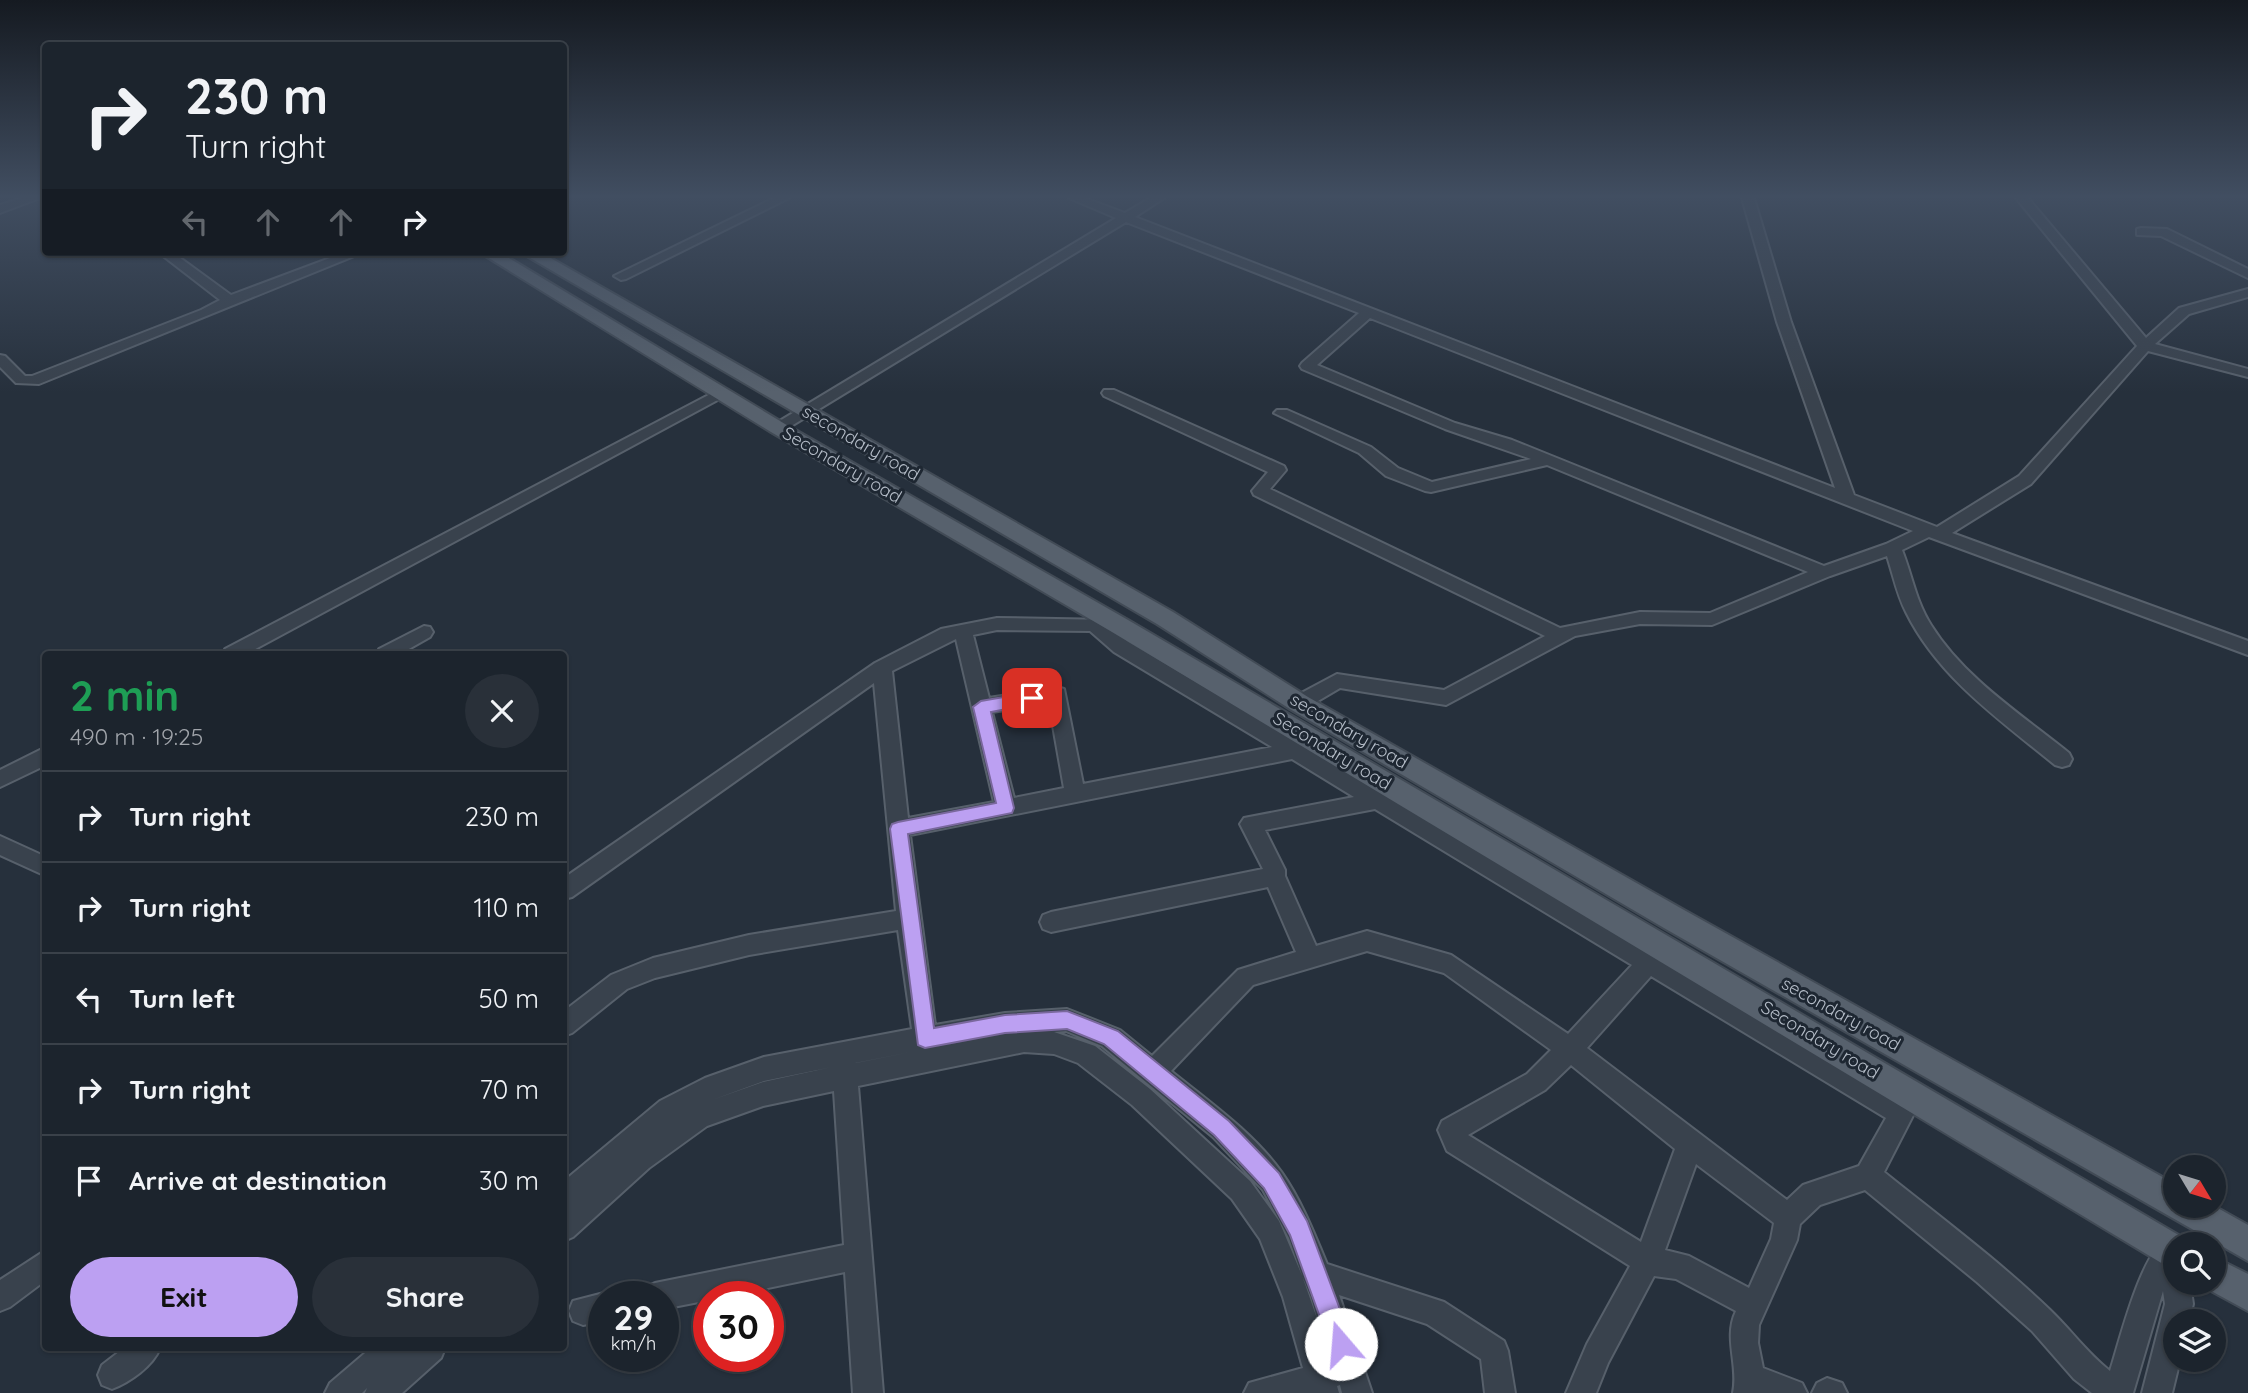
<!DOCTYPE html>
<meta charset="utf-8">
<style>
body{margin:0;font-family:Quicksand,sans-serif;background:#293039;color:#f1f3f6;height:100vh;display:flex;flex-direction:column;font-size:26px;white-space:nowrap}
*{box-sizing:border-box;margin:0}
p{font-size:23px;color:#a0a4aa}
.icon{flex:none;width:38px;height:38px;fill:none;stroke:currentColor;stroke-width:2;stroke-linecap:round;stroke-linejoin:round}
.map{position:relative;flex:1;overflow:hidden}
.side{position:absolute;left:42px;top:651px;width:525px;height:700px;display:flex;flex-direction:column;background:#1c242d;border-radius:7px;box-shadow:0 2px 5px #0004,0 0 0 2px #3a4149}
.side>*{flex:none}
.banner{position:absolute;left:42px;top:42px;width:525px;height:214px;border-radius:7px;box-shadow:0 2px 5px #0004,0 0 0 2px #3a4149;background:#1c242d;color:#f1f3f6;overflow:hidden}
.needle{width:46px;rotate:128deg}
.fabs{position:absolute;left:2163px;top:1155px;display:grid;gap:14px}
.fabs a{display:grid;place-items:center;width:63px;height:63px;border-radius:50%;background:#1c242d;box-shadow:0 2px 5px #0004,0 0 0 2px #3a4149;font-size:35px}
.speed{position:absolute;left:588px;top:1281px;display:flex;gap:14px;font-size:35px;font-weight:700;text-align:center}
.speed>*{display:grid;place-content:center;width:91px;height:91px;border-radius:50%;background:#1c242d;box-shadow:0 2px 5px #0004,0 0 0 2px #3a4149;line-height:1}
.speed small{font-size:18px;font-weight:400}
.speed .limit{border:10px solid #d22;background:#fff;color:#111}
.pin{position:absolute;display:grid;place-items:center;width:60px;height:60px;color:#fff;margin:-30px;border-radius:14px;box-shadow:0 4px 10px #0006}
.me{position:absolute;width:77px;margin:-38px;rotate:342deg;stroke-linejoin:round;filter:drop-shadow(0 0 5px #0008)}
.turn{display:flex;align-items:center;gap:24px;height:147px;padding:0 28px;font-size:32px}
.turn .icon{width:91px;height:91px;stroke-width:2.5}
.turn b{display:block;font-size:49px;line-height:60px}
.lanes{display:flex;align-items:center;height:66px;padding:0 28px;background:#0003;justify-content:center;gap:35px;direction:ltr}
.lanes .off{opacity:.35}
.round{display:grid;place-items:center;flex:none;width:74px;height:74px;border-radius:37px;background:#293039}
.summary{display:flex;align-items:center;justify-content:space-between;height:119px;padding:0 28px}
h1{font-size:42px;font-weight:700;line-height:52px;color:#1e9e55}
.button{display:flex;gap:14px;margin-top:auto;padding:14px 28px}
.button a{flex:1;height:80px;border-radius:42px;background:#bca0f2;color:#111;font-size:28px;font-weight:700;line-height:80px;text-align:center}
.button a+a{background:#293039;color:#f1f3f6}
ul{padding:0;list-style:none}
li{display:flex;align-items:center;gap:21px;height:91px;padding:0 28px;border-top:2px solid #3a4149}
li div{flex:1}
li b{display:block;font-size:26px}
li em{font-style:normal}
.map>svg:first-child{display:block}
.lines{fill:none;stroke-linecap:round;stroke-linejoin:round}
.minor-casing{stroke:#57606b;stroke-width:4}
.major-casing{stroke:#424b56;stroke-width:4}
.minor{fill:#39424d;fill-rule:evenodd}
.major{fill:#57616d;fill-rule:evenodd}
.route{fill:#bca0f2;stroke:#7a689d;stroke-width:2}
.labels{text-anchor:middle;stroke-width:6;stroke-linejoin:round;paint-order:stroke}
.street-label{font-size:18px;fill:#b5bdc8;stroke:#1e2732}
</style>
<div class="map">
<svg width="2248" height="1393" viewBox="0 0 2248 1393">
<rect width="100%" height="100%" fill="#26303c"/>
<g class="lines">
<g class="minor-casing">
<path id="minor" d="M 22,198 L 40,198 L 0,213 L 0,205 Z
M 774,198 L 789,198 L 626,279 L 621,280 L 614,276 Z
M 1069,198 L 1085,198 L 1125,213 L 1150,198 L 1164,198 L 1135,217 L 1835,488 L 1777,322 L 1742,198 L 1754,198 L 1791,322 L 1854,495 L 1937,527 L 2019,476 L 2137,346 L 2016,198 L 2028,198 L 2146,338 L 2179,308 L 2248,289 L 2248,297 L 2189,314 L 2155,344 L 2248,369 L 2248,377 L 2148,351 L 2031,484 L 1952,533 L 2248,641 L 2248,655 L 1929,537 L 1902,550 C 1912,575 1916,602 1931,625 C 1964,678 2022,715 2069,753 L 2072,759 L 2069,765 L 2062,767 L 2055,765 C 2000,720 1938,677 1906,612 C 1897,595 1893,574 1887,556 L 1830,576 L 1712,625 L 1640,624 L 1575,636 L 1446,705 L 1340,688 L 1306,708 L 1299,710 L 1292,708 L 1289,703 L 1292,698 L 1337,674 L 1444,690 L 1545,636 L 1254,495 L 1252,491 L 1268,472 L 1104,396 L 1102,393 L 1104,390 L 1114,390 L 1284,466 L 1286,470 L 1270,489 L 1560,628 L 1640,612 L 1710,613 L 1808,572 L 1547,465 L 1431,492 L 1425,491 L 1386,476 L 1359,453 L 1274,413 L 1277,410 L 1287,410 L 1371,447 L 1398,468 L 1432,482 L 1531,459 L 1445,429 L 1302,369 L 1300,366 L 1302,363 L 1359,313 L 1126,222 L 783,431 L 773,431 L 770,428 L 773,425 L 1116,218 ZM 1370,318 L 1913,531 L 1886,544 L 1824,566 L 1512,440 L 1455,423 L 1317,365 Z
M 2141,228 L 2167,229 L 2248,269 L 2248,278 L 2161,236 L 2137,235 L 2137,229 Z
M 158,252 L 172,252 L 231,295 L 346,252 L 364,252 L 39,384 L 16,383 L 0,367 L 0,355 L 5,356 L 25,376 L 32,376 L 201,310 L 220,300 Z
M 720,389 L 725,390 L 727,393 L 725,396 L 246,654 L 223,654 L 225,649 Z
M 997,618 L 1111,620 L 1114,625 L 1112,629 L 1128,642 L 1646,949 L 1657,943 L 1665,946 L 1668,953 L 1665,960 L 1897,1097 L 1903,1086 L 1912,1082 L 1921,1086 L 1924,1094 L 1884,1172 C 1940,1217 1998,1260 2050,1310 C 2071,1330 2087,1353 2110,1371 C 2120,1340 2142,1247 2171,1235 L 2181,1239 L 2183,1244 L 2175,1244 L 2175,1283 L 2190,1283 L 2193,1304 L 2189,1321 L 2175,1321 L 2175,1360 L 2180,1360 L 2172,1393 L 2142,1393 L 2165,1304 L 2163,1291 L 2133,1393 L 2092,1393 L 2074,1379 L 2032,1331 L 1977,1282 L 1865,1190 L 1820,1205 L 1800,1224 L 1797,1240 L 1759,1325 L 1758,1343 L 1763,1368 L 1802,1383 L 1807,1393 L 1733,1393 C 1739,1365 1723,1338 1736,1311 L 1676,1279 L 1654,1276 L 1608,1363 L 1596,1393 L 1566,1393 L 1587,1344 L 1630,1266 L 1447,1151 L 1438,1130 L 1442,1121 L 1527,1074 L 1551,1050 L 1444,973 L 1367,951 L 1253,985 L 1171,1071 C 1208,1101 1254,1133 1282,1173 C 1301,1200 1314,1233 1327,1264 L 1444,1302 L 1504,1341 L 1508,1351 L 1515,1393 L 1485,1393 L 1481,1359 L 1427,1324 L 1339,1295 L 1372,1393 L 1342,1393 L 1340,1385 L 1337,1386 L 1339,1393 L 1244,1393 L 1249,1383 L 1303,1368 L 1283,1297 L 1260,1239 L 1232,1199 L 1132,1105 L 1078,1063 L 1054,1054 L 1024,1052 L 858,1086 L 883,1393 L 853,1393 L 845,1272 L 725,1297 L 709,1297 L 709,1300 L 663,1309 L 663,1297 L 641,1297 L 645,1287 L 655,1283 L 844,1245 L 834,1091 L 763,1106 L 707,1126 L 649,1168 L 573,1237 L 564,1241 L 564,1181 L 660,1101 L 705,1078 L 764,1057 L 912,1029 L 898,930 L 749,955 L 655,978 L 627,989 L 572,1033 L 564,1036 L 564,1011 L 611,975 L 653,958 L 749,935 L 896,911 L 874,683 L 572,897 L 564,899 L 564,878 L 875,663 L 941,629 ZM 997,630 L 1090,631 L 1114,652 L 1272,747 L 1083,784 L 1064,689 L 1057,687 L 989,698 L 973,635 ZM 956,639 L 994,802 L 908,818 L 892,671 ZM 1049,703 L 1064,788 L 1014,798 L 992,712 ZM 1292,759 L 1354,797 L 1244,818 L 1240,824 L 1263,869 L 1051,912 L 1043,915 L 1040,922 L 1043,929 L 1051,932 L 1268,887 L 1296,952 L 1238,970 L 1152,1056 L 1120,1030 L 1067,1009 L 1005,1013 L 935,1025 L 910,835 ZM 1375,809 L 1632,965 L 1568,1034 L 1451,955 L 1367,931 L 1316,946 L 1285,876 L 1285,870 L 1265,830 ZM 1651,976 L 1886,1118 L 1859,1166 L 1803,1185 L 1787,1200 L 1587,1048 ZM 1066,1031 L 1102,1046 L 1213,1137 L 1263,1190 L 1289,1238 L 1331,1359 L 1329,1360 L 1311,1297 L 1279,1221 L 1250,1181 L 1150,1089 L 1095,1046 L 1054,1032 ZM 916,1051 L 856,1063 L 855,1063 ZM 1571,1065 L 1675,1149 L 1641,1242 L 1468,1135 L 1545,1090 ZM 832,1067 L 763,1082 L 712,1100 L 764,1081 ZM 1696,1164 L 1774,1223 L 1771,1239 L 1749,1288 L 1689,1256 L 1665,1250 Z
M 424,626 L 430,627 L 433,632 L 430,637 L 400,654 L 377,654 L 379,649 Z
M 46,747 L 46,765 L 0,787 L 0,770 Z
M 0,836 L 46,857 L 46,876 L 0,855 Z
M 46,1250 L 46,1280 L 10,1307 L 0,1311 L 0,1280 Z
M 604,1293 L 613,1297 L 604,1297 L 604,1321 L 583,1325 L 573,1321 L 569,1311 L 573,1301 Z
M 124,1348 L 160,1348 C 153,1366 130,1382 112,1389 L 102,1385 L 98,1375 L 102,1365 Z
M 371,1348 L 406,1348 L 404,1352 L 410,1348 L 445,1348 L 441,1358 L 402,1393 L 365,1393 L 367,1388 L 362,1393 L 325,1393 L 330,1383 Z
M 1827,1378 L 1842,1383 L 1847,1393 L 1812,1393 L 1817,1383 Z"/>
</g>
<g class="major-casing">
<path id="major" d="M 479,252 L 499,252 L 785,424 L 1128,620 L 2187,1240 L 2189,1244 L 2175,1244 L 2175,1269 L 2163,1264 L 1112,632 L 771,432 Z
M 520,252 L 540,252 L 1173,612 L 1308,697 L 1684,910 L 2175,1184 L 2175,1206 L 2214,1206 L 2248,1225 L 2248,1261 L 1664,928 L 1290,709 L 1157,624 Z
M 2214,1257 L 2248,1274 L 2248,1311 L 2202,1286 L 2200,1283 L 2214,1283 Z"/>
</g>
<use href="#minor" class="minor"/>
<use href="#major" class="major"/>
</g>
<linearGradient id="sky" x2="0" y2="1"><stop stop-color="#151a21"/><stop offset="0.5" stop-color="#414e61"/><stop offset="1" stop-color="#414e61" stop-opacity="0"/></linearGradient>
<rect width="2248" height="393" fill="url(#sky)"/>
<path class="route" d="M 1032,692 L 1040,698 L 1037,703 L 991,712 L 1014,808 L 1012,813 L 908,834 L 934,1028 L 1005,1015 L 1067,1011 L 1118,1031 L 1229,1121 L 1279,1173 L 1307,1221 L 1353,1344 L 1350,1353 L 1341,1356 L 1333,1353 L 1290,1235 L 1264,1188 L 1214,1135 L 1104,1044 L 1067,1029 L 1005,1033 L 925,1048 L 918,1045 L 890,829 L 892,824 L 898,822 L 996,803 L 973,707 L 981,701 Z"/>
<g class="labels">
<g class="street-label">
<text transform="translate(861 443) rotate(30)" y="6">secondary road</text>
<text transform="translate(842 465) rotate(30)" y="6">Secondary road</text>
<text transform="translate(1349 731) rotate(30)" y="6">secondary road</text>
<text transform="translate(1332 751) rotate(31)" y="6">Secondary road</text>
<text transform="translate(1841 1014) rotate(29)" y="6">secondary road</text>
<text transform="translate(1820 1040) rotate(31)" y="6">Secondary road</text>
</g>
</g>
</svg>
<div class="fabs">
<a><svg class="needle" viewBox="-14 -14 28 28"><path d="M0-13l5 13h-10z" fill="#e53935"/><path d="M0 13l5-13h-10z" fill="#a0a4aa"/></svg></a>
<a><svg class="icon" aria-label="search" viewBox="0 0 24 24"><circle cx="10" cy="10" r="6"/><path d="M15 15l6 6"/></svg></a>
<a><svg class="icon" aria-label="layers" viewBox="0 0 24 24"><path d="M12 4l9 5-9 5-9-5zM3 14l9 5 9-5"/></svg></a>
</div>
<div class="speed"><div>29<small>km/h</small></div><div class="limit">30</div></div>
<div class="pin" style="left:1032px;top:698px;background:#d93025"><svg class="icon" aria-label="arrive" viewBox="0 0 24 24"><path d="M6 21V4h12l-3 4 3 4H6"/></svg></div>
<svg class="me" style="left:1341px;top:1344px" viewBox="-20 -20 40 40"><circle r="19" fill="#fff"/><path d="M0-13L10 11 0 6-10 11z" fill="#bca0f2"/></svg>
<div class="banner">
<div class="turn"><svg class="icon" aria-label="right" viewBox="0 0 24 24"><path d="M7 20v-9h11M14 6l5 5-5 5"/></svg><div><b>230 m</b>Turn right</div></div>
<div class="lanes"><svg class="icon off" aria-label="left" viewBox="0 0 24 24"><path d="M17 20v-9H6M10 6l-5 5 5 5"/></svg><svg class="icon off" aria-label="ahead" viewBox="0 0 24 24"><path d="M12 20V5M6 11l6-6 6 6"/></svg><svg class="icon off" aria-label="ahead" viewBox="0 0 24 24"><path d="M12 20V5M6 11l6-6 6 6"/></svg><svg class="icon" aria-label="right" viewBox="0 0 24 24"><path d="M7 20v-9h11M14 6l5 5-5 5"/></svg></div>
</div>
<section class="side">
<div class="summary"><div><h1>2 min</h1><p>490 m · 19:25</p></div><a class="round"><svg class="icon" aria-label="close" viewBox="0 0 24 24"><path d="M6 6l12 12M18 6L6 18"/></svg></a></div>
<ul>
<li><svg class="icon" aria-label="right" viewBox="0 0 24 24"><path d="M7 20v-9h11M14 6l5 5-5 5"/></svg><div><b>Turn right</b></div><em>230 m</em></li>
<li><svg class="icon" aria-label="right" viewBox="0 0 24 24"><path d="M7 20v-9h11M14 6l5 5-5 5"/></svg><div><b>Turn right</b></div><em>110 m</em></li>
<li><svg class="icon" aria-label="left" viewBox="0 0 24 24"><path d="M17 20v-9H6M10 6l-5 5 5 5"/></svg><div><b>Turn left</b></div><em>50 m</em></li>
<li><svg class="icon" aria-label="right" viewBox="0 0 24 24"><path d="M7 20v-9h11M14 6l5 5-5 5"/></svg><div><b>Turn right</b></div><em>70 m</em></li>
<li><svg class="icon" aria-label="arrive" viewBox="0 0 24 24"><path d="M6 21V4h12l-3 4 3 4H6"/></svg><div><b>Arrive at destination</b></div><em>30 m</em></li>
</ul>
<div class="button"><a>Exit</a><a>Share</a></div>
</section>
</div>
